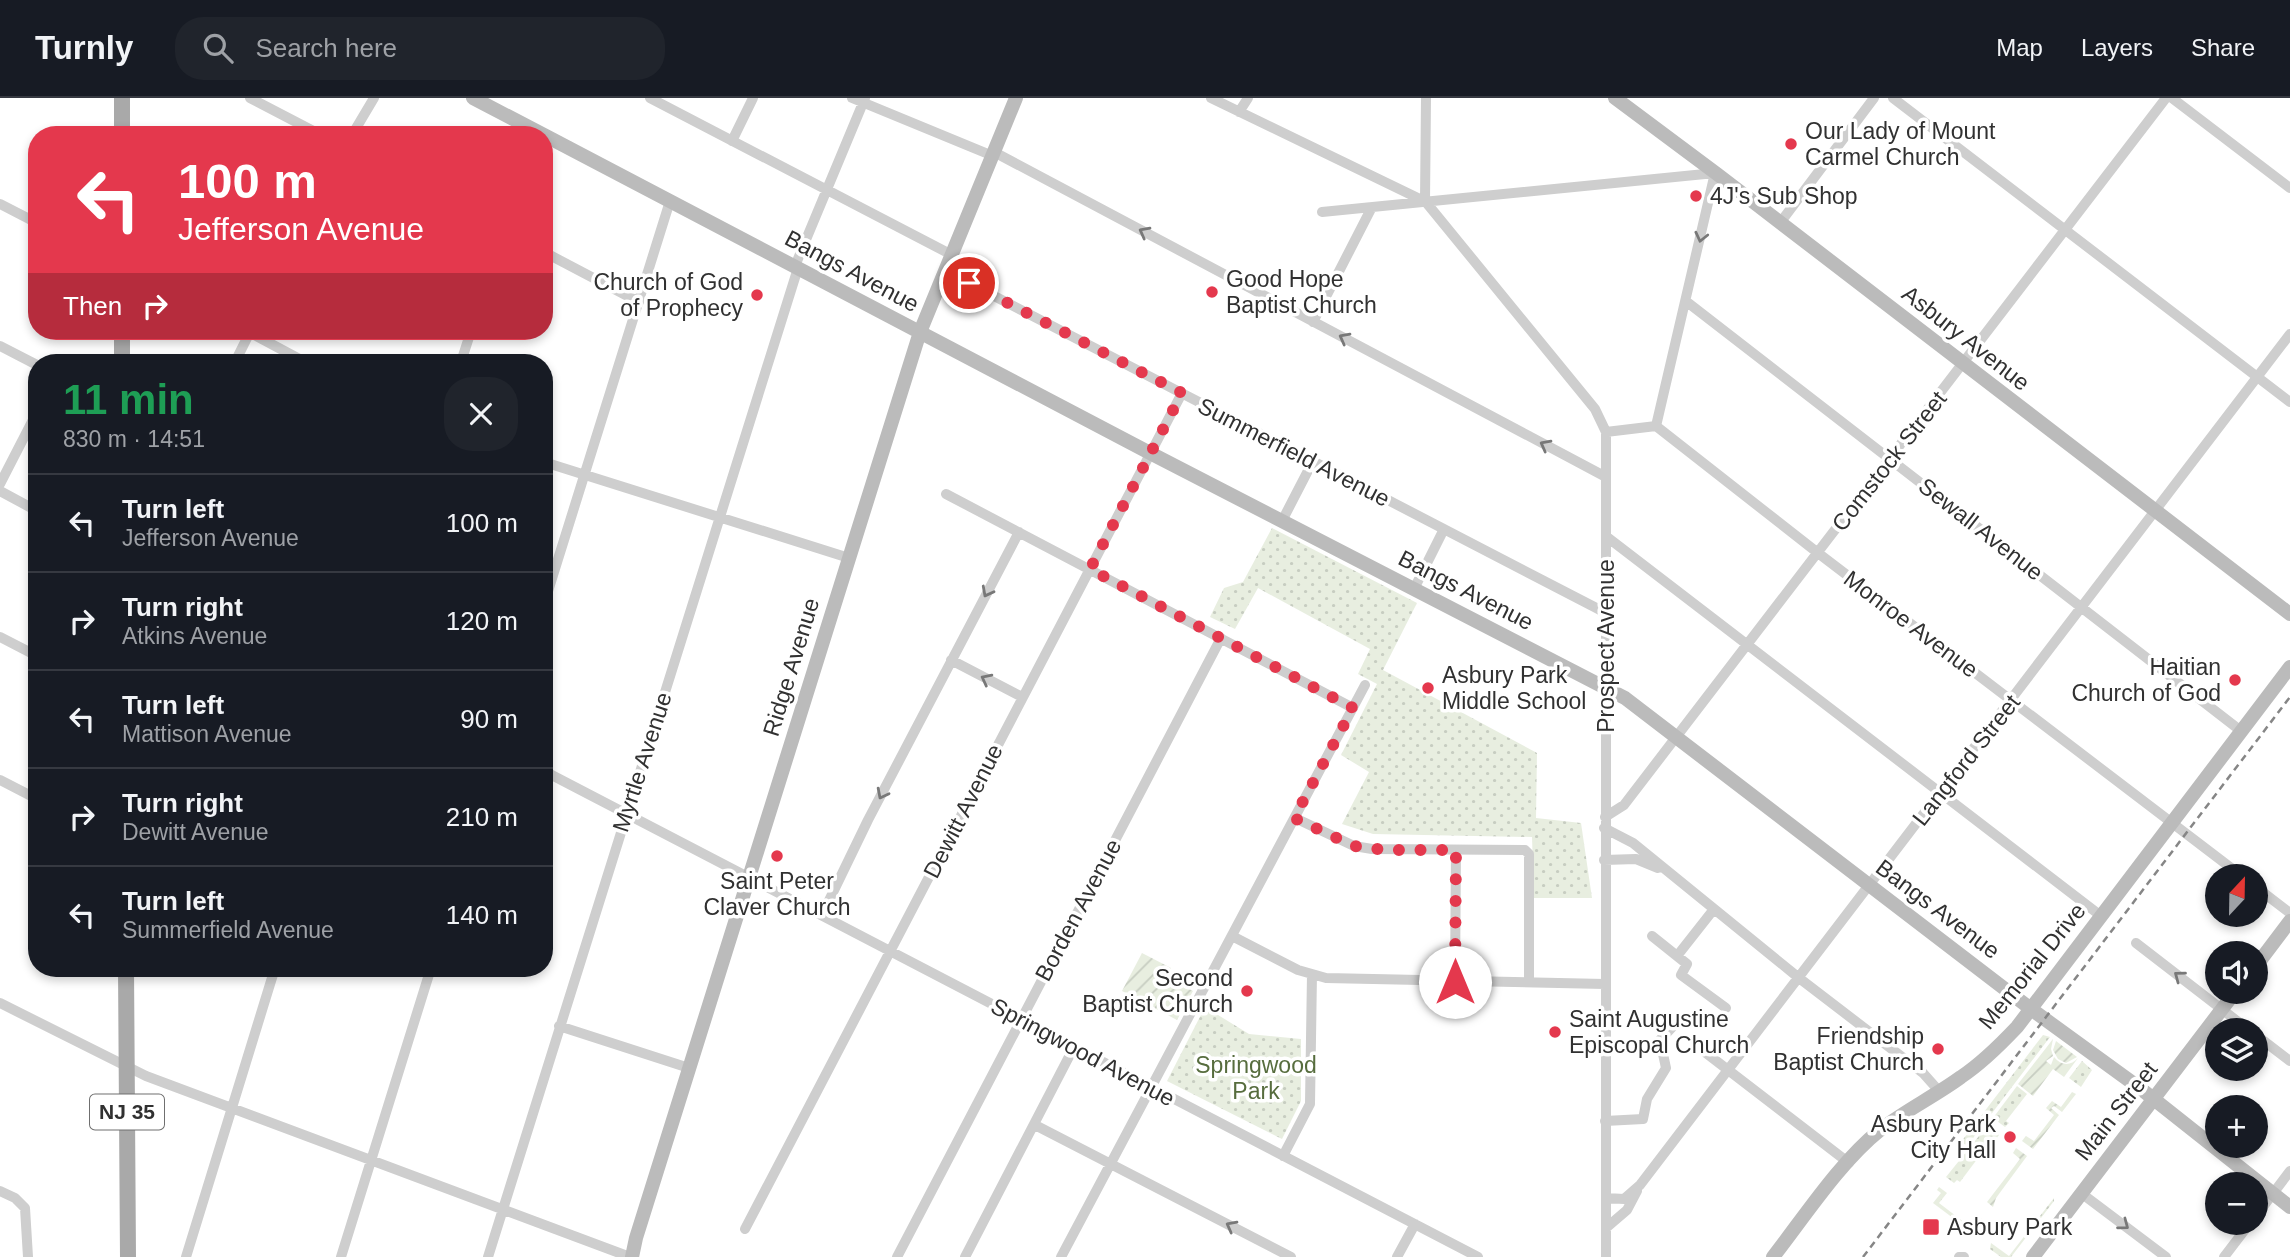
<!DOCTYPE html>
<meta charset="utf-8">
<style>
body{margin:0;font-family:Arial,sans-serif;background:#20242c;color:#f1f3f6;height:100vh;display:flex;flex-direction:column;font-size:26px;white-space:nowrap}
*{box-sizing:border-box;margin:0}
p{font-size:23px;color:#9ea1a6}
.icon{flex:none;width:38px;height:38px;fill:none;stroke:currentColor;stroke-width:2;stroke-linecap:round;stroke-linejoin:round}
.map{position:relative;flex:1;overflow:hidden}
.panel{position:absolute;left:28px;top:256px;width:525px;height:623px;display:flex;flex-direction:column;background:#171b24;border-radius:28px;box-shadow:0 4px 10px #0003}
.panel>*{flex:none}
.top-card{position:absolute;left:28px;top:28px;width:525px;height:214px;border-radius:28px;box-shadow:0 4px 10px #0003;background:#e4384d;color:#fff;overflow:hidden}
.needle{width:46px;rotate:22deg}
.controls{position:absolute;left:2205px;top:766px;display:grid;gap:14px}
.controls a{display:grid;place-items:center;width:63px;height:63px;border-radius:50%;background:#171b24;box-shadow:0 4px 10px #0003;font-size:35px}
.pin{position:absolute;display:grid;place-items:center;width:60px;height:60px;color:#fff;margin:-30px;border:4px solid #fff;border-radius:50%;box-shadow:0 2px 7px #0007}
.me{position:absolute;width:77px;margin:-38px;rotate:0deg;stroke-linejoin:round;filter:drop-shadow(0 0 5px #0008)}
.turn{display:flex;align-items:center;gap:24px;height:147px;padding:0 35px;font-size:32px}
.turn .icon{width:91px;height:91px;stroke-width:2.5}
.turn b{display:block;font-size:49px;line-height:60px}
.then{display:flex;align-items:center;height:66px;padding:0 35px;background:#0003;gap:14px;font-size:26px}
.round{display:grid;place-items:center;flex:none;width:74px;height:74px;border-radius:28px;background:#20242c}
.head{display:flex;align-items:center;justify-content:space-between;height:119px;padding:0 35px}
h1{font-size:42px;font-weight:700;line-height:52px;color:#1e9e55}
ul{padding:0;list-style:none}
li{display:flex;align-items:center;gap:21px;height:98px;padding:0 35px;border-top:2px solid #363941}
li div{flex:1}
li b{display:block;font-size:26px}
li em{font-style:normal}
header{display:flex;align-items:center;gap:42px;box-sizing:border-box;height:98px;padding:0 35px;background:#171b24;border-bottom:2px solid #363941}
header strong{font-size:33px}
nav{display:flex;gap:38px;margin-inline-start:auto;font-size:24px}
.search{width:490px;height:63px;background:#20242c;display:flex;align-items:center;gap:18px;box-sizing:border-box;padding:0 24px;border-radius:28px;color:#9ea1a6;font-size:26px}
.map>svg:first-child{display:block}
.grass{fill:url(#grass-dots)}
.garden{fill:url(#garden-furrows)}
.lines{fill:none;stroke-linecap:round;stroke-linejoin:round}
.street{stroke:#cecece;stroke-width:10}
.secondary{stroke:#bbb;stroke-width:14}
.primary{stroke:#a9a9a9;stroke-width:16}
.rail{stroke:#868686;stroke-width:2.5;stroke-dasharray:7 5;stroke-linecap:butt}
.oneway{stroke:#787878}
.route{stroke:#e4384d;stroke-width:12;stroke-dasharray:0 21.6}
.poi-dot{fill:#e4384d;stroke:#fff;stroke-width:2.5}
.labels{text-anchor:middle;stroke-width:7;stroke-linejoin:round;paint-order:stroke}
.shield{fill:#fff;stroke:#6f6f6f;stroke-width:2}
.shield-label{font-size:21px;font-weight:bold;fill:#313131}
.poi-label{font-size:23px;fill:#313131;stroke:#fff;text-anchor:start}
.street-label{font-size:23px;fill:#313131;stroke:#fff}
.park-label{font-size:23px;fill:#576d3e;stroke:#fff}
</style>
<header>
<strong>Turnly</strong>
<div class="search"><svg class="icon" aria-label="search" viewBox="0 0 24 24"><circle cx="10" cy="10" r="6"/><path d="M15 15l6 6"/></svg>Search here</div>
<nav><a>Map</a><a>Layers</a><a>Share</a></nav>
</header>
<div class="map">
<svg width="2290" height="1159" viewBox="0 0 2290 1159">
<defs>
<pattern id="grass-dots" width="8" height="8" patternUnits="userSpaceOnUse" patternTransform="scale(1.75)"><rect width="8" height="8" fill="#e8eee0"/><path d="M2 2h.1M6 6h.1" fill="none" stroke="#c7cdc1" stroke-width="1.8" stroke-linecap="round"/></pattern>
<pattern id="garden-furrows" width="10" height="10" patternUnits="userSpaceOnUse" patternTransform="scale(1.75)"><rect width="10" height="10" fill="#e8eee0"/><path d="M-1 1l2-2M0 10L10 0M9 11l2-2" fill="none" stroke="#c7cdc1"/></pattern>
</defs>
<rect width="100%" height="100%" fill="#fff"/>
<path class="grass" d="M 1272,430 L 1417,505 L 1383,572 L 1537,655 L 1536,720 L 1581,725 L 1592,800 L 1534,800 L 1532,739 L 1373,736 L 1342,726 L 1369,674 L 1341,657 L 1377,586 L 1358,576 L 1370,551 L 1258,490 L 1235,531 L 1210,519 L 1224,490 L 1243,484 Z
M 1205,909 L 1249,936 L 1301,941 L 1301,1003 L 1282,1041 L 1167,983 Z
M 2043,937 L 2050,939 L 1967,1048 L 1961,1044 Z
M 2082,963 L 2092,972 L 2081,989 L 2069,980 Z
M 2017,988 L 2027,996 L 2006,1023 L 2009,1025 L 2005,1029 L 1993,1020 Z
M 1987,1028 L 1999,1037 L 1996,1041 L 1993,1040 L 1960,1084 L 1957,1082 L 1954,1085 L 1946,1079 Z
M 1939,1089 L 1947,1095 L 1939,1105 L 1969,1128 L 1978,1118 L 1983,1122 L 1970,1139 L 1950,1124 L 1953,1120 L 1933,1105 L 1941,1095 L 1937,1092 Z
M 2054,1100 L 2054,1103 L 2011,1159 L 2001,1159 L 1990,1151 L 1991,1145 L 2009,1158 Z"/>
<path class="garden" d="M 1142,855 L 1171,870 L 1167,879 L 1193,893 L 1177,922 L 1122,893 Z
M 2053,941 L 2051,951 L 2053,958 L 2046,963 L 2051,967 L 2054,959 C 2061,968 2071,968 2078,960 L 2064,979 L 2053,971 L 2033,998 L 2018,986 Z
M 2056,943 L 2077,959 L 2066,965 L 2058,961 L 2053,952 Z
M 2072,994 L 2076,996 L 2062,1014 L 2054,1008 L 2051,1010 L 2059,1017 L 2033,1051 L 2022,1043 L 2026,1038 L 2034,1043 L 2054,1017 L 2046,1010 L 2052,1003 L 2061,1009 Z
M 2016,1050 L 2027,1058 L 1996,1100 L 1993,1109 L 1987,1104 L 2020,1061 L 2013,1055 Z"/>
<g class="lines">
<path class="street" d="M 250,0 L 321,37
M 650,0 L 952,157
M 852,0 L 993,58
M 1211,0 L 1424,103
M 1426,0 L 1425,103 L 1595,311 L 1606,334 L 1606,1159
M 1893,0 L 2290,304
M 2172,0 L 2290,90
M 1239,14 L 1248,0
M 352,37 L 374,0
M 732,43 L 753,0
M 994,54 L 1606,379
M 0,106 L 37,125
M 1322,114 L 1715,75 L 1656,328
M 1780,125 L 1874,0
M 544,154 L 639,204
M 795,168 L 865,0
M 946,173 L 1606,515
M 1687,204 L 2241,633
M 1313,224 L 1372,109
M 247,233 L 305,264
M 0,248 L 37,267
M 235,264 L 250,234
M 461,264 L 471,233
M 1606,334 L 1656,328 L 1818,455 L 2243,779
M 544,364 L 849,460
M 0,386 L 37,314
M 0,393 L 37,413
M 946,396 L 1353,610
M 1282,423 L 1313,363
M 1607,439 L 2101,818
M 1414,491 L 1444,431
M 544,506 L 670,103
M 0,539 L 37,558
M 951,562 L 1022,599
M 544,673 L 1478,1159
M 0,682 L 37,701
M 1605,719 L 1624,707 L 2166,0
M 1295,720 L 1354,748 L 1372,751 L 1525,752 L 1529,756 L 1529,884
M 1604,730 L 1633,745 L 1799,880 L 1923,975 L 1939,993
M 1604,762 L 1636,761 L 1658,770
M 2256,789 L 2290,815
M 822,817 L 868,722 L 1019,434
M 1232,838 L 1298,872 L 1326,880 L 1605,886
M 1652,838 L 1677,858 L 1714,811
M 2136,845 L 2250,933
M 1677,858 L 1687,866 L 1681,877 L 1726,910
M 1455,884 L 1456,752
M 0,905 L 146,978 L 630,1159
M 559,928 L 689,970
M 2256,937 L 2290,963
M 1706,955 L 1849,1065
M 1605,1023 L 1643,1021 L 1647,1001 L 1666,970 L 1660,942 L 1678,923
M 1035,1027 L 1291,1159
M 1283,1058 L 1310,1006 L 1312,876
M 0,1093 L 15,1100 L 25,1110 L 28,1159
M 2081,1095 L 2166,1159
M 1606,1100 L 1624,1101 L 1640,1087 L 2290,236
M 2256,1118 L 2290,1073
M 1606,1130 L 1627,1112 L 1637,1093
M 745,1131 L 1182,295
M 186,1159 L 275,870
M 341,1159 L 431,870
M 488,1159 L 798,170
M 897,1159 L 1221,540
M 965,1159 L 1074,949
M 1061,1159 L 1365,587
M 1397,1159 L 1415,1126
M 1959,1159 L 1964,1159
M 2224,1159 L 2250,1125"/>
<path class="secondary" d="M 473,0 L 544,37
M 1615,0 L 1717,76 L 2290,516
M 544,37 L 1150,355 L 1625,600 L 2031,911 L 2141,991 L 2290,1109
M 2256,868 L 2290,823
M 632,1159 L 636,1140 L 920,234 L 1016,0
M 1773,1159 C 1805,1118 1840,1064 1880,1032 C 1906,1012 1935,998 1961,979 C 1982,965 2000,947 2017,929 L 2290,569
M 2033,1159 L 2235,894"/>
<path class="primary" d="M 122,37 L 122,0
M 122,233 L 122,264
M 126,870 L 128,1159"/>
<path class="rail" d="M 1863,1159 L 2290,599"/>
</g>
<defs><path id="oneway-chevron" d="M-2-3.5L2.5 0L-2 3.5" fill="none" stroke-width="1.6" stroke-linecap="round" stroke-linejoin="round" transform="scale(1.75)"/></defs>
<g class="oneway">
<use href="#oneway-chevron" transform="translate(1144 134) rotate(-152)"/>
<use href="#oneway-chevron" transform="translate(1701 139) rotate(103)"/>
<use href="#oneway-chevron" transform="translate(1344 240) rotate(-152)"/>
<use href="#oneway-chevron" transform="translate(1545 347) rotate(-152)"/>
<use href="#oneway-chevron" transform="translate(987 494) rotate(118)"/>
<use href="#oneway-chevron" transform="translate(986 581) rotate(-153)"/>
<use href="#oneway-chevron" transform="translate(882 696) rotate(117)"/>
<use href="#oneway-chevron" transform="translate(2179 878) rotate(-143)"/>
<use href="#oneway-chevron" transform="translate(2124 1127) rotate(37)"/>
<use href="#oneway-chevron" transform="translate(1231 1128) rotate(-152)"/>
</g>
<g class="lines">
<path class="route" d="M 969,185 L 1182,295 L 1090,471 L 1353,610 L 1294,720 L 1354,748 L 1386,752 L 1456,752 L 1455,884"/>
</g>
<g class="poi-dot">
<circle cx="1791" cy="46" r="7"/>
<circle cx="1696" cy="98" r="7"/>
<circle cx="1212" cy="194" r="7"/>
<circle cx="757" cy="197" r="7"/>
<circle cx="2235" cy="582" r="7"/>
<circle cx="1428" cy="590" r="7"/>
<circle cx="777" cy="758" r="7"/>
<circle cx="1247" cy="893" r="7"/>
<circle cx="1555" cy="934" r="7"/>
<circle cx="1938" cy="951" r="7"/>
<circle cx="2010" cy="1039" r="7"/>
<rect x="1922" y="1120" width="18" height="18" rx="3.5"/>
</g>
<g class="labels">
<rect class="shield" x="90" y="996.5" width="74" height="35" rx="5"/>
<g class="shield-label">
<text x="127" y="1021">NJ 35</text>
</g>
<g class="poi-label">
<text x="1805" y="41">Our Lady of Mount<tspan x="1805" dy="26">Carmel Church</tspan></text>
<text x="1710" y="106">4J's Sub Shop</text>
<text x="1226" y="189">Good Hope<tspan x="1226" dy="26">Baptist Church</tspan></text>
<text x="743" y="192" text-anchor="end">Church of God<tspan x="743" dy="26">of Prophecy</tspan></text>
<text x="2221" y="577" text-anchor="end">Haitian<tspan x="2221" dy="26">Church of God</tspan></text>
<text x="1442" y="585">Asbury Park<tspan x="1442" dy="26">Middle School</tspan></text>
<text x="777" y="791" text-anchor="middle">Saint Peter<tspan x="777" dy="26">Claver Church</tspan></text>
<text x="1233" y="888" text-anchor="end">Second<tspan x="1233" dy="26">Baptist Church</tspan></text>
<text x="1569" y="929">Saint Augustine<tspan x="1569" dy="26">Episcopal Church</tspan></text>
<text x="1924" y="946" text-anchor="end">Friendship<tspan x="1924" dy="26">Baptist Church</tspan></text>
<text x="1996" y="1034" text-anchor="end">Asbury Park<tspan x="1996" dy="26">City Hall</tspan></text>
<text x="1947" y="1137">Asbury Park</text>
</g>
<g class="street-label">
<text transform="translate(852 173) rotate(28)" y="8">Bangs Avenue</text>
<text transform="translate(1966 240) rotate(38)" y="8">Asbury Avenue</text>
<text transform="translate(1294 354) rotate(27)" y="8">Summerfield Avenue</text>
<text transform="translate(1889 363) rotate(-52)" y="8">Comstock Street</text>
<text transform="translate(1981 431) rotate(38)" y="8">Sewall Avenue</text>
<text transform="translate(1466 492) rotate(27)" y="8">Bangs Avenue</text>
<text transform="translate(1911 526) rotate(37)" y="8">Monroe Avenue</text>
<text transform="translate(1606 548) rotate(-90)" y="8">Prospect Avenue</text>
<text transform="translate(791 569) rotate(-73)" y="8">Ridge Avenue</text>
<text transform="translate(1966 662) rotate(-52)" y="8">Langford Street</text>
<text transform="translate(642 664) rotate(-72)" y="8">Myrtle Avenue</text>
<text transform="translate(963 713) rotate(-63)" y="8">Dewitt Avenue</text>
<text transform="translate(1938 811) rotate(37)" y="8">Bangs Avenue</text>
<text transform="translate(1078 812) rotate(-62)" y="8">Borden Avenue</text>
<text transform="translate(2032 868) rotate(-51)" y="8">Memorial Drive</text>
<text transform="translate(1083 954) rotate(28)" y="8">Springwood Avenue</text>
<text transform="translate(2116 1013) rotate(-52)" y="8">Main Street</text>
</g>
<g class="park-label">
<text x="1256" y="975">Springwood<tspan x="1256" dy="26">Park</tspan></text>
</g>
</g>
</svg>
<div class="controls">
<a><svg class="needle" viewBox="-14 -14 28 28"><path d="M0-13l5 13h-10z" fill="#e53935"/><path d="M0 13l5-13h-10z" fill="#9ea1a6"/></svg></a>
<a><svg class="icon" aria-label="sound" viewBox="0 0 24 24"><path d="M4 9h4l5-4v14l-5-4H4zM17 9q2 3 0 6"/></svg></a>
<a><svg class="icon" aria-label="layers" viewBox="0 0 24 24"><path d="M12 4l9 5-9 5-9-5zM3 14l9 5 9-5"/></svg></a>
<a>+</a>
<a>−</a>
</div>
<div class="pin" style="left:969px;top:185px;background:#d93025"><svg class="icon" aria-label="arrive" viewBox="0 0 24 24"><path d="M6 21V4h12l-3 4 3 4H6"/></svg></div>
<svg class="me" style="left:1455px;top:884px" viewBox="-20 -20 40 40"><circle r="19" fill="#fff"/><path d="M0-13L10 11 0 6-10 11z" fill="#e4384d"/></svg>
<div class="top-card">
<div class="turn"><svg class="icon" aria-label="left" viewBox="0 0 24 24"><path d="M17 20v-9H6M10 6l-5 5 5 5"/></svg><div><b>100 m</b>Jefferson Avenue</div></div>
<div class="then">Then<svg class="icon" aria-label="right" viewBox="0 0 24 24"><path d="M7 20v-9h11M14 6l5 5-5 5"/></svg></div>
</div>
<section class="panel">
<div class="head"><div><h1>11 min</h1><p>830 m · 14:51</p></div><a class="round"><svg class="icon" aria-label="close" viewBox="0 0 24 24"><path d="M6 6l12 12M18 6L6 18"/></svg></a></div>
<ul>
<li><svg class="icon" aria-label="left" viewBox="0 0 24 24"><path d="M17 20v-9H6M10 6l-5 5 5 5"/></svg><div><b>Turn left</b><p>Jefferson Avenue</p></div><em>100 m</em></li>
<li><svg class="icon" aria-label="right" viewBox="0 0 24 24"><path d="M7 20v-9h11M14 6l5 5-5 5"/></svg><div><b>Turn right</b><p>Atkins Avenue</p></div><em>120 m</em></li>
<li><svg class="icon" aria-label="left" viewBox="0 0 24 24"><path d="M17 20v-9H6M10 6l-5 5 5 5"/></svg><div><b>Turn left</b><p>Mattison Avenue</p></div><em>90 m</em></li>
<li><svg class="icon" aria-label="right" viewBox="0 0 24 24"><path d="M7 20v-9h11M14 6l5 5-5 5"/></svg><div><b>Turn right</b><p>Dewitt Avenue</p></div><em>210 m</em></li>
<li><svg class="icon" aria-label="left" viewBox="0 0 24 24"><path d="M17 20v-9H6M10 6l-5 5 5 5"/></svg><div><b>Turn left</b><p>Summerfield Avenue</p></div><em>140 m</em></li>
</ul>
</section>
</div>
